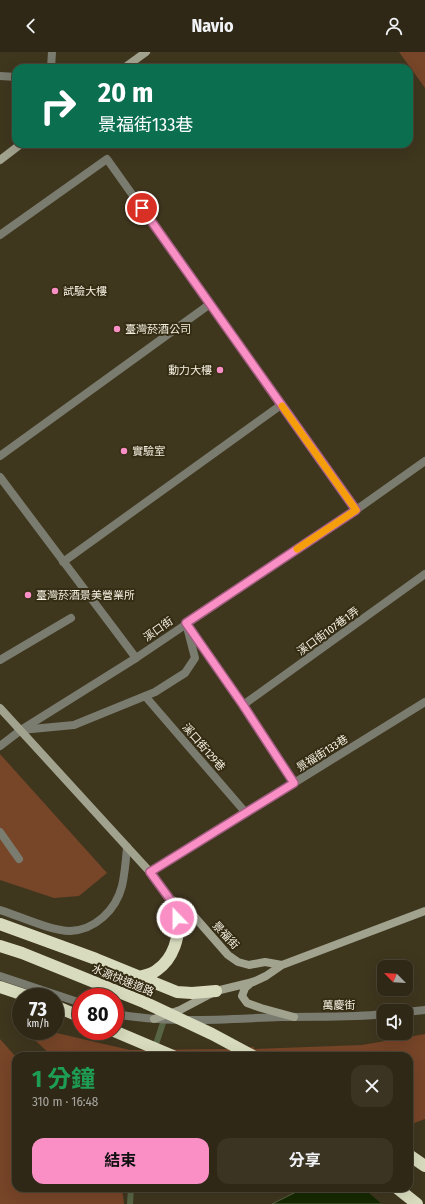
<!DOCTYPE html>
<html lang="zh-TW">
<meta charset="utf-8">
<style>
body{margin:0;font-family:"Fira Sans Condensed","Noto Sans TC",sans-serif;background:#3b3423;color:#f1f3f6;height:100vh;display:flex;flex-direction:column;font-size:15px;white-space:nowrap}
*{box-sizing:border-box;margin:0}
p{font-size:13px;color:#a7a6a1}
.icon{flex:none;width:22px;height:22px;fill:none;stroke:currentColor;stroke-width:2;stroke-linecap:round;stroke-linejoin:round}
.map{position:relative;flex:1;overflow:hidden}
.sheet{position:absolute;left:12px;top:1000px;width:401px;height:140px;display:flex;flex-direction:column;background:#2f2816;border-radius:12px;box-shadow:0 4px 16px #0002,0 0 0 1px #4a4435}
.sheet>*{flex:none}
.guide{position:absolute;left:12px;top:12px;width:401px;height:84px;border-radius:12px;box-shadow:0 4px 16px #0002,0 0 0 1px #4a4435;background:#0b6e4f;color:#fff;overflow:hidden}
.needle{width:26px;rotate:294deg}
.controls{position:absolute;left:377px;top:908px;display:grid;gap:8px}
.controls a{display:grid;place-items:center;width:36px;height:36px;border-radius:8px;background:#2f2816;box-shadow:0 4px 16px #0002,0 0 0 1px #4a4435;font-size:20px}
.speed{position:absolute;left:12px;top:936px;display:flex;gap:8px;font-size:20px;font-weight:700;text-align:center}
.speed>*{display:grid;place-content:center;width:52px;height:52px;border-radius:50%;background:#2f2816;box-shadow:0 4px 16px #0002,0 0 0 1px #4a4435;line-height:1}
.speed small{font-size:10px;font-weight:400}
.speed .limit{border:6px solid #d22;background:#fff;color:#111}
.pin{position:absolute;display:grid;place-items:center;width:34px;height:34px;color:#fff;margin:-17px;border:2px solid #fff;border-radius:50%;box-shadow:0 1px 4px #0007}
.me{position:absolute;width:44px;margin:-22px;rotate:338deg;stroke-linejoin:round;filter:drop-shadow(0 0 3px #0008)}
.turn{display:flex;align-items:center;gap:14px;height:84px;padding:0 20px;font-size:18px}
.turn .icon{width:52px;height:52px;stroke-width:2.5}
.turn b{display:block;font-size:28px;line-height:34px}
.round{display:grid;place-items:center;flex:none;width:42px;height:42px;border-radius:12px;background:#3b3423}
.head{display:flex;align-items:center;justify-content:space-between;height:68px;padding:0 20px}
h1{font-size:24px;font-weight:700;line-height:30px;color:#1e9e55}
.primary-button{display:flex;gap:8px;margin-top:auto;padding:8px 20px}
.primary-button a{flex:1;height:46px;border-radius:12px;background:#fa8fc6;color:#111;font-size:16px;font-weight:700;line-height:46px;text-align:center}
.primary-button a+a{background:#3b3423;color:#f1f3f6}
header{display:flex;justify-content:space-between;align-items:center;height:52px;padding:0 20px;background:#2f2816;font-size:18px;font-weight:700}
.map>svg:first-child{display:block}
.green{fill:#774528}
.water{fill:#152900;stroke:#586544}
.pier{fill:#3f361e}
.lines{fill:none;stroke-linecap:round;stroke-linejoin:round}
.stream{stroke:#586544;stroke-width:6}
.lane{stroke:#7b7c70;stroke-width:8}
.street{stroke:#7b7c70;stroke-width:8}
.secondary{stroke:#a1a38f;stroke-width:8}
.highway{stroke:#d8dbbd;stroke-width:12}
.highway-bridge{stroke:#d8dbbd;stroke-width:12}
.route-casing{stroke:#a25d81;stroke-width:10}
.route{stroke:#fa8fc6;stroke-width:7}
.slow{stroke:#f59e0b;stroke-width:7}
.poi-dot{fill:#fa8fc6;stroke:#352c14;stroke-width:1.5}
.labels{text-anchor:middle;stroke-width:4;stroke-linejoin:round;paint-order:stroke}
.poi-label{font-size:11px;fill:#f5f0e1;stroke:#352c14;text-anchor:start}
.street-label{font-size:11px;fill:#f5f0e1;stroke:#352c14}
</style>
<header><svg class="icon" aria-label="back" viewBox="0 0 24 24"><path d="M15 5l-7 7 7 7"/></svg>Navio<svg class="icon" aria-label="person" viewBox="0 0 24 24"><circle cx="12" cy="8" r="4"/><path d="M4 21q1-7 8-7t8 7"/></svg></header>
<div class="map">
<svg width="425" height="1152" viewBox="0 0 425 1152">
<rect width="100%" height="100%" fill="#3f361e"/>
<path class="green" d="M 399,0 L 425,0 L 425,36 Z
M 0,702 L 107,821 L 79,844 L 54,846 L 0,828 Z
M 25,979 L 48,979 L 130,998 L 233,997 L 254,995 L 254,997 L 362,993 L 425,982 L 425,1067 L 409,1073 L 409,1004 L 52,1004 Z
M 0,987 L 16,1005 L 16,1136 L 122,1136 L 124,1152 L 0,1152 Z"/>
<path class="water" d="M 304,1136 L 409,1136 L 425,1152 L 272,1152 Z"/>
<path class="pier" d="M 425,1089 L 425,1152 L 382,1152 L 363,1136 L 409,1136 L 409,1095 Z"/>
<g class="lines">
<path class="stream" d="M 152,1004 L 163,971
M 130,1152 L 131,1136"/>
<path class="lane" d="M 51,16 L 52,0
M 0,24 L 16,25
M 0,183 L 107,107 L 210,252 L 0,404
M 210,252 L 356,458
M 0,425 L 136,606
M 63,510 L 281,353
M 188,575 L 243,653 L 294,731
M 0,608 L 71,566
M 145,644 L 246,761
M 243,653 L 425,522
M 0,694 L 21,678 L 74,673 L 155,640 L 185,621 L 195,606 L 186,571
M 0,780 L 19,807
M 150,820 L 425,650
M 0,858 C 19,864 51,879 70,879 C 95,878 116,858 122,834 C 125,821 126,808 127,795"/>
<path class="street" d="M 21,678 L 136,606 L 356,458 L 425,409
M 0,924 L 81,951
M 406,960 L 425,958
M 115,962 C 169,972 225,967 280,965 C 315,964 350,966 384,962"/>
<path class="secondary" d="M 124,16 L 146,0
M 0,108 L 21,92
M 0,656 L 150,820 L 172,850 L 193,863 L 228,903 L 238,910 L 249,913 L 265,910 L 282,913 L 425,859
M 252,930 L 245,936 L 242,944 L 247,951 L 261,956 L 294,965
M 154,967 L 180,958 L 216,939 L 253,930 L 266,924 L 282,913"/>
<path class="highway" d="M 0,872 L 96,907 L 177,940 L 192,941 L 216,939
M 0,894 L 22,901 L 146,951
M 140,925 C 145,923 153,922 157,918 C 173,907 181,884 177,865 C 176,860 174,855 172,850
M 0,935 L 30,945
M 55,954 L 81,965
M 114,979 L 173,1004
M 409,1103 L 425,1114
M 397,1136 L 417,1152"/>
<path class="highway-bridge" d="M 146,951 L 212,982 L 253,1004"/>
</g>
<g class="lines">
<g class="route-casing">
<path id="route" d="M 142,156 L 356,458 L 186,571 L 243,653 L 294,731 L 150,820 L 172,850 L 177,866"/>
</g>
<use href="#route" class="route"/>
<path class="slow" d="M 282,354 L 356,458 L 297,497"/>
</g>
<g class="poi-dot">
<circle cx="55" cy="239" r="4"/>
<circle cx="117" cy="277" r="4"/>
<circle cx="220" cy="318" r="4"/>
<circle cx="124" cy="399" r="4"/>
<circle cx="28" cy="543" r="4"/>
</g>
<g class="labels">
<g class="poi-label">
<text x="63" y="243">試驗大樓</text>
<text x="125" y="281">臺灣菸酒公司</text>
<text x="212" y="322" text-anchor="end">動力大樓</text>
<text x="132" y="403">實驗室</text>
<text x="36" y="547">臺灣菸酒景美營業所</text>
</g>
<g class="street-label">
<text transform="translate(158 577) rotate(-35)" y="4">溪口街</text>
<text transform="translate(328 579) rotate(-36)" y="4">溪口街107巷1弄</text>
<text transform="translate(204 695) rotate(49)" y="4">溪口街129巷</text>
<text transform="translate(322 701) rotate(-32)" y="4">景福街133巷</text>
<text transform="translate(226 883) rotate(47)" y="4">景福街</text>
<text transform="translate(123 928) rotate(22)" y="4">水源快速道路</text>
<text transform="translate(339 953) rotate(-1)" y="4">萬慶街</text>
</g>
</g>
</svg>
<div class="controls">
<a><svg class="needle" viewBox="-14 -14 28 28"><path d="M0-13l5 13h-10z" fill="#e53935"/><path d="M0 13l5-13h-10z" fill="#a7a6a1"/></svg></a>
<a><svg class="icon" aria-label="sound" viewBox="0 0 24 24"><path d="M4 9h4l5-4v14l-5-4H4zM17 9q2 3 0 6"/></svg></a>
</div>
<div class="speed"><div>73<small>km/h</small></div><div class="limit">80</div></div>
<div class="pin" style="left:142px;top:156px;background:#d93025"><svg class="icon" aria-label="arrive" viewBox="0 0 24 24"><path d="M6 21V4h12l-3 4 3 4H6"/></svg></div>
<svg class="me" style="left:177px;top:866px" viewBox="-20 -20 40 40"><circle r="17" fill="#fa8fc6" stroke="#fff" stroke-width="3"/><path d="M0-11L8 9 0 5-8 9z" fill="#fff"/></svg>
<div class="guide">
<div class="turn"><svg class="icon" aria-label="right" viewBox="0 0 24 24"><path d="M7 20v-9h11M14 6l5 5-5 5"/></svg><div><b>20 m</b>景福街133巷</div></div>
</div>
<section class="sheet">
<div class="head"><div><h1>1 分鐘</h1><p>310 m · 16:48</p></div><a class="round"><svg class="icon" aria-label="close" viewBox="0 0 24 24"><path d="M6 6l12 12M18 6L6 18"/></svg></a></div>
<div class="primary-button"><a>結束</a><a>分享</a></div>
</section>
</div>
